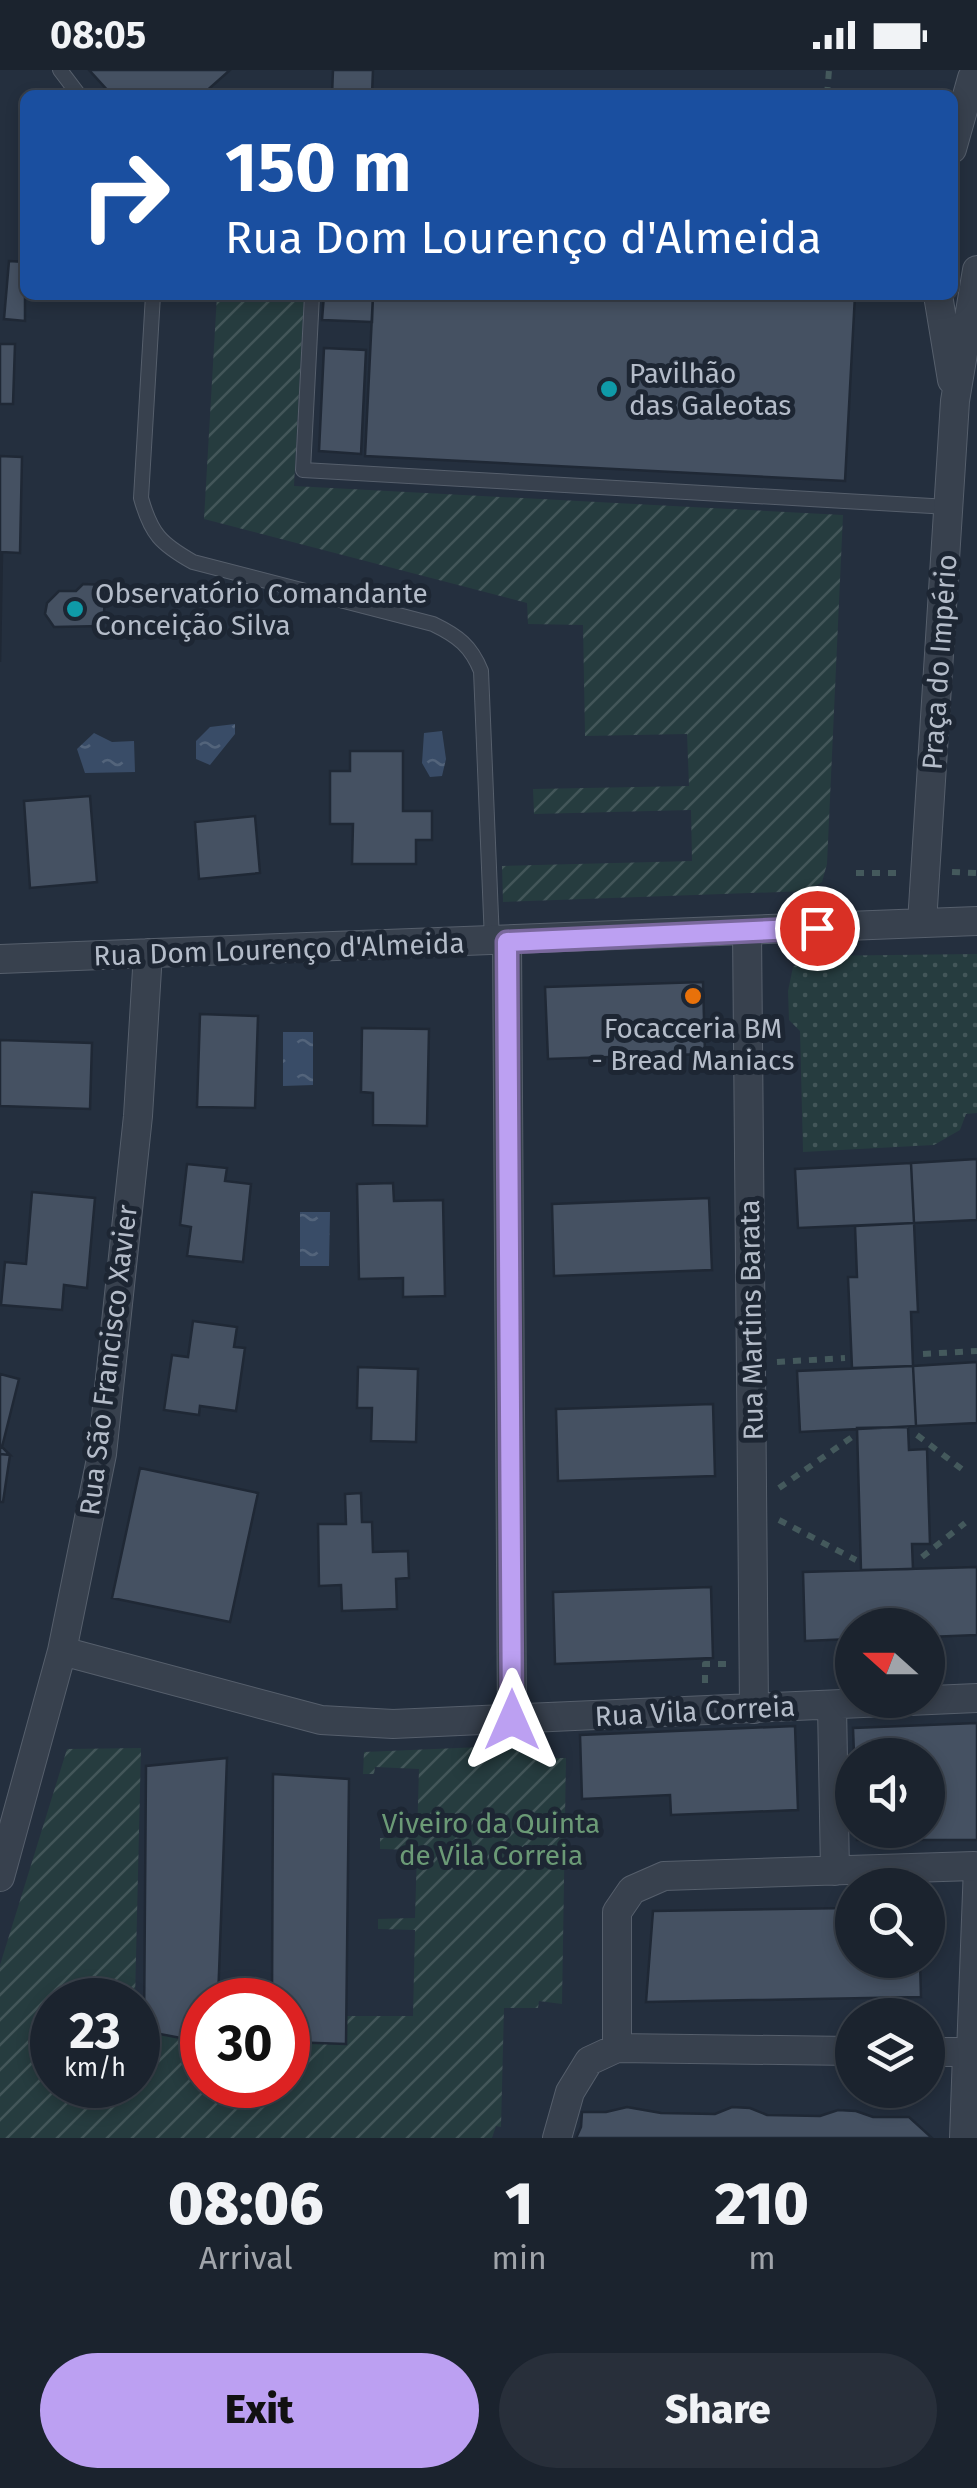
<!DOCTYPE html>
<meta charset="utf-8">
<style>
body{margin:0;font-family:"Fira Sans",sans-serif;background:#282f3a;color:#f1f3f6;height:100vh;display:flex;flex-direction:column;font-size:38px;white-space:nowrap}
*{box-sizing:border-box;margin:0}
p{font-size:32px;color:#a0a4aa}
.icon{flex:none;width:55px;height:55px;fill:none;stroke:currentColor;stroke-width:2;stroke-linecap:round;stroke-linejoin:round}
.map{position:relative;height:2068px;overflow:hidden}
.panel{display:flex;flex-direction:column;background:#1b232e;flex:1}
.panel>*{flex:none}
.hud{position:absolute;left:20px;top:20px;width:938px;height:210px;border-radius:15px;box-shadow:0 5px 15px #0003,0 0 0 2px #39404a;background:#1a4fa0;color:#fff;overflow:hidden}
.needle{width:65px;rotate:291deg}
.buttons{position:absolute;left:835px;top:1538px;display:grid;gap:20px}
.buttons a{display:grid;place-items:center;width:110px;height:110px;border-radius:50%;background:#1b232e;box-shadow:0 5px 15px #0003,0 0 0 2px #39404a;font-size:50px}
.speed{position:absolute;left:30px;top:1908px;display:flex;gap:20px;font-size:50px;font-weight:700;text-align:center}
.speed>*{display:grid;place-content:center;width:130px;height:130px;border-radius:50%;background:#1b232e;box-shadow:0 5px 15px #0003,0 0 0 2px #39404a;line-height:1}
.speed small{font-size:25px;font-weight:400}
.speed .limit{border:15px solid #d22;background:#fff;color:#111}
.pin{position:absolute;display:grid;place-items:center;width:85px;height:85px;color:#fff;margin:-42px;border:5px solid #fff;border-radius:50%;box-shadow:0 2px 10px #0007}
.me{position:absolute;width:110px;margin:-55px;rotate:0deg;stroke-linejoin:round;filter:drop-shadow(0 0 8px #0008)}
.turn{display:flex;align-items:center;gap:35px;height:210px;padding:0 40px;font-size:45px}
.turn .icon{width:130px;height:130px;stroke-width:2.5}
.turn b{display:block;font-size:70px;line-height:85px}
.eta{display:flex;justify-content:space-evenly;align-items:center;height:170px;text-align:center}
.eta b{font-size:60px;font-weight:800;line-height:70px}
.action{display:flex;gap:20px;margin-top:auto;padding:20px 40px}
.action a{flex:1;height:115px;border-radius:60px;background:#bca0f2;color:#111;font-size:40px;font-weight:800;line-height:115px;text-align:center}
.action a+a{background:#282f3a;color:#f1f3f6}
.status{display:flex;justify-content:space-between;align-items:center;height:70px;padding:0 50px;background:#1b232e;direction:ltr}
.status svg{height:28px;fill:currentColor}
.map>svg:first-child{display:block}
.grass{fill:url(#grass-dots)}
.garden{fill:url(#garden-furrows)}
.water{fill:url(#water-ripples)}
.building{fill:#455162;stroke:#1f2835;stroke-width:2.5}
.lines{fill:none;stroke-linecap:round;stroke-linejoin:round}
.service-casing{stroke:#565f6c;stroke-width:16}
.pedestrian-casing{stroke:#565f6c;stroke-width:22}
.minor-casing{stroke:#565f6c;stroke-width:30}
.path{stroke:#44595c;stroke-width:6;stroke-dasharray:8 8;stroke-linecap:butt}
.service{stroke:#38414e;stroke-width:14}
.pedestrian{stroke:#38414e;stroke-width:20}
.minor{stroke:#38414e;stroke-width:28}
.route-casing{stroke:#7a689d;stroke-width:25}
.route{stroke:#bca0f2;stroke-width:18}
.culture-dot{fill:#0f9aa8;stroke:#1d2633;stroke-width:4}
.food-dot{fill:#e8710a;stroke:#1d2633;stroke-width:4}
.labels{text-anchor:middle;stroke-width:10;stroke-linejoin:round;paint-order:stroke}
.poi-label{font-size:28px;fill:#b4bcc9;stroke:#1d2633;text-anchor:start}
.street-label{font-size:28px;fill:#b4bcc9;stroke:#1d2633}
.park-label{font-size:28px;fill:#6b9a76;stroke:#1d2633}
</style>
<div class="status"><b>08:05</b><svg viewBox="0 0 49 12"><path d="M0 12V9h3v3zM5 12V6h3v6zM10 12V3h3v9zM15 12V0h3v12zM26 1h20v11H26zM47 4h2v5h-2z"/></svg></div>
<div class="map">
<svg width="977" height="2068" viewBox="0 0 977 2068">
<defs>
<pattern id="grass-dots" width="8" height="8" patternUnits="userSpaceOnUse" patternTransform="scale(2.5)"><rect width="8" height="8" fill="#263c3f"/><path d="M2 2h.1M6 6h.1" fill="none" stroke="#435659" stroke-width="1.8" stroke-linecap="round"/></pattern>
<pattern id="garden-furrows" width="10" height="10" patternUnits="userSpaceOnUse" patternTransform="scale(2.5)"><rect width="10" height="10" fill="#263c3f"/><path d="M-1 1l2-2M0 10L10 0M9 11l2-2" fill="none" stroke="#435659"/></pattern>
<pattern id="water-ripples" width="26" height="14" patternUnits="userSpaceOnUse" patternTransform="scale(2.5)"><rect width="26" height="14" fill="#394c67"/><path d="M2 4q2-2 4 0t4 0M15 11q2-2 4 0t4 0" fill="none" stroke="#53647b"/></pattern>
</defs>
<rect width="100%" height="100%" fill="#242f3e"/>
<path class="grass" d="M 977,884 L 977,1043 L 966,1044 L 960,1060 L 934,1075 L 803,1082 L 800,961 L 789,950 L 788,921 L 793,897 L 807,886 Z"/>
<path class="garden" d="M 217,225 L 304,225 L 294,416 L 843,445 L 827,794 L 822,812 L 807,821 L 503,832 L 502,796 L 692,791 L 691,740 L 534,744 L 533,719 L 689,716 L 687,664 L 585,666 L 583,555 L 528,554 L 527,533 L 204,449 Z
M 548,1674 L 549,1688 L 566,1688 L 562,1934 L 539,1931 L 538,1938 L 504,1938 L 501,2057 L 496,2056 L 492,2068 L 0,2068 L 0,1895 L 67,1679 L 141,1678 L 135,1930 L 52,1930 L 52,2015 L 138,2015 L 138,1945 L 202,1945 L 202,2015 L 288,2015 L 288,1946 L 413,1946 L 415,1860 L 378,1859 L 378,1849 L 415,1848 L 417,1780 L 380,1779 L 380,1768 L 417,1767 L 419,1699 L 375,1697 L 374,1704 L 363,1704 L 364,1682 Z"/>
<path class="water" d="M 235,654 L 235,664 L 210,695 L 196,689 L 196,671 L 210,657 Z
M 442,661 L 446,689 L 442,706 L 430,707 L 422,693 L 424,663 Z
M 94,663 L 112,672 L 134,671 L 135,702 L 85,703 L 77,679 Z
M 283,962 L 313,962 L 313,1015 L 283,1016 Z
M 300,1142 L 330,1142 L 329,1196 L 300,1196 Z"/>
<path class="building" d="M 89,0 L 230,0 L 202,25 L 111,24 Z
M 333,0 L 373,0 L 372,25 L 332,25 Z
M 9,191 L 25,192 L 25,251 L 4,249 Z
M 324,225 L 373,225 L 372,252 L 322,250 Z
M 373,225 L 855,225 L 845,411 L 365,386 Z
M 0,274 L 15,274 L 13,334 L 0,334 Z
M 324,278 L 366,280 L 361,384 L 319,381 Z
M 0,386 L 22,387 L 20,483 L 2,482 L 0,592 Z
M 83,514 L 106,515 L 103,556 L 54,557 L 45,544 L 47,533 L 59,521 L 76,521 Z
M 350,681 L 403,681 L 403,741 L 432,741 L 432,770 L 416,770 L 416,794 L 352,794 L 353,754 L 330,754 L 330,701 L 350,701 Z
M 90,726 L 97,812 L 30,818 L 24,731 Z
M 255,746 L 260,803 L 199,809 L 195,752 Z
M 703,912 L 705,984 L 548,989 L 545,917 Z
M 200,944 L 258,946 L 255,1038 L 197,1037 Z
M 362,958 L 429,959 L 427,1056 L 373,1055 L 373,1023 L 361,1022 Z
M 0,970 L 92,973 L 90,1039 L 0,1036 Z
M 977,1089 L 977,1150 L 914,1153 L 911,1093 Z
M 911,1093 L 914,1153 L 798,1158 L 795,1099 Z
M 187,1094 L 227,1098 L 225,1111 L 251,1114 L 243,1192 L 187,1186 L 191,1157 L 180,1155 Z
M 393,1113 L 394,1131 L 443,1130 L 445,1226 L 403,1227 L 403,1208 L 359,1209 L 357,1114 Z
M 32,1122 L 95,1128 L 87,1218 L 64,1215 L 62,1240 L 1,1235 L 5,1192 L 26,1194 Z
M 709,1128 L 712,1200 L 554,1206 L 552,1134 Z
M 914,1153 L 918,1242 L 911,1242 L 913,1296 L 852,1298 L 848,1207 L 857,1207 L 855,1156 Z
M 193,1251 L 237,1257 L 234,1277 L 245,1278 L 236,1341 L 200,1336 L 199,1345 L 164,1340 L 172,1285 L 188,1287 Z
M 977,1292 L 977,1353 L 916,1356 L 913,1296 Z
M 913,1296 L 916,1356 L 800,1362 L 797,1301 Z
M 358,1297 L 418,1299 L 416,1372 L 371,1371 L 372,1338 L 357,1338 Z
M 0,1304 L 19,1309 L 2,1377 L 10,1385 L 0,1384 Z
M 713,1334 L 715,1406 L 558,1411 L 556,1339 Z
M 908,1357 L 909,1380 L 927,1379 L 930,1474 L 912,1474 L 913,1499 L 861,1500 L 857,1358 Z
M 0,1384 L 10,1385 L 3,1432 L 0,1432 Z
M 140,1398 L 258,1423 L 230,1552 L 112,1528 Z
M 361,1423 L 362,1452 L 372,1452 L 373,1482 L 408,1481 L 409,1508 L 396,1509 L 397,1539 L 342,1541 L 341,1515 L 319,1516 L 318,1454 L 346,1454 L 345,1424 Z
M 977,1497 L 977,1565 L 928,1567 L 928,1555 L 852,1555 L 852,1569 L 805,1571 L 803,1502 Z
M 711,1517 L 713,1588 L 555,1594 L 553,1522 Z
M 977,1653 L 977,1770 L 857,1770 L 857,1760 L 928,1760 L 928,1685 L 854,1685 L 853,1658 Z
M 795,1656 L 798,1740 L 671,1745 L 670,1725 L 582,1729 L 580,1665 Z
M 227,1688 L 218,1930 L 202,1930 L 202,1972 L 144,1961 L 146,1696 Z
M 273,1704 L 349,1709 L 346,1974 L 288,1972 L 288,1930 L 272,1930 Z
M 852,1838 L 852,1890 L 920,1890 L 921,1927 L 646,1932 L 653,1841 Z
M 627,2037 L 661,2043 L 715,2044 L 732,2037 L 750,2038 L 767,2045 L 820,2046 L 838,2040 L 856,2041 L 873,2047 L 909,2047 L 932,2068 L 576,2068 L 581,2057 L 582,2042 L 606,2042 Z"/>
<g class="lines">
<g class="service-casing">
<path id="service" d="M 60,0 L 79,25
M 153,225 L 141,428 C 151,464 161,474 193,492 L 433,554 C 458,566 471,576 481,601 L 492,871
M 312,225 L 303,400 L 949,437"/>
</g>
<g class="pedestrian-casing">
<path id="pedestrian" d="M 967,1983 L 974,1796"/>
</g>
<g class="minor-casing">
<path id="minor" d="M 952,79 L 972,8
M 938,225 L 952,310
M 922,853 L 955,331 L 977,200
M 747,860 L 754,1639
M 507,871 L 512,1650
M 0,889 L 977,851
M 62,1581 L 321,1650 L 393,1654 L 977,1628
M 832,1635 L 835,1801
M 0,1807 L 62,1581 L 102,1384 L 138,1046 L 148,883
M 617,1978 L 617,1842 L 632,1820 L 664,1806 L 974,1796
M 928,1982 L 977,1982
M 557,2068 L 570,2022 L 589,1991 L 617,1978 L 852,1981
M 964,2068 L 967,1983"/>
</g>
<path class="path" d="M 827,25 L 829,0
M 952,802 L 977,803
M 856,803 L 900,803
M 923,1284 L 977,1281
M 777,1292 L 845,1288
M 917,1365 L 963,1400
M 779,1418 L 852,1367
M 779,1450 L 856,1490
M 922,1487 L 965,1453
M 705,1613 L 705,1594 L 728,1594"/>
<use href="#service" class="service"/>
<use href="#pedestrian" class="pedestrian"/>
<use href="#minor" class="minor"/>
</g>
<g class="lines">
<g class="route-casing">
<path id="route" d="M 512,1650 L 507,872 L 817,858"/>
</g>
<use href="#route" class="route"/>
</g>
<g class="culture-dot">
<circle cx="609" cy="319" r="10"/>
<circle cx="75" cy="539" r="10"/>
</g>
<circle class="food-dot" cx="693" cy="926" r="10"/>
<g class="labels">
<g class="poi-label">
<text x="629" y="313">Pavilhão<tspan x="629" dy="32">das Galeotas</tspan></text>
<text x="95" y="533">Observatório Comandante<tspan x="95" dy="32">Conceição Silva</tspan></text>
<text x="693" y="968" text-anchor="middle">Focacceria BM<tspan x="693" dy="32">- Bread Maniacs</tspan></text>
</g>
<g class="street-label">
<text transform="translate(939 592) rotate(-86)" y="10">Praça do Império</text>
<text transform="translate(279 879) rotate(-2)" y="10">Rua Dom Lourenço d'Almeida</text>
<text transform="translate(751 1250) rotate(-91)" y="10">Rua Martins Barata</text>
<text transform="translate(108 1290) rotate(-83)" y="10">Rua São Francisco Xavier</text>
<text transform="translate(695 1641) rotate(-3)" y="10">Rua Vila Correia</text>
</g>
<g class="park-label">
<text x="491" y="1763">Viveiro da Quinta<tspan x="491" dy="32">de Vila Correia</tspan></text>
</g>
</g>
</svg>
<div class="buttons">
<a><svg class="needle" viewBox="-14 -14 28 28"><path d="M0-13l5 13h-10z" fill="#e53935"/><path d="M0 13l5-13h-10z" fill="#a0a4aa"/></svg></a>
<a><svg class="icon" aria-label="sound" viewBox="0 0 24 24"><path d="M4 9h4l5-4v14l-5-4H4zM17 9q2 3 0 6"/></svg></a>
<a><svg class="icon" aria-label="search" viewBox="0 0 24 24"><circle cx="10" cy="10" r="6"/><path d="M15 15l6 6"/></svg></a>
<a><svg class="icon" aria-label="layers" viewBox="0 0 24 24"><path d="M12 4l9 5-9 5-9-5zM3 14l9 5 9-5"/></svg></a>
</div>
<div class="speed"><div>23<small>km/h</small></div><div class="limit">30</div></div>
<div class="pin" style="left:817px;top:858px;background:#d93025"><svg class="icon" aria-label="arrive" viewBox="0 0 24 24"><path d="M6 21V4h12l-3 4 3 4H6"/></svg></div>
<svg class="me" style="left:512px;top:1650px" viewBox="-20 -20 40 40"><path d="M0-17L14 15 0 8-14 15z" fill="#bca0f2" stroke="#fff" stroke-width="4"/></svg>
<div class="hud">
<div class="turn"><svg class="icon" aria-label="right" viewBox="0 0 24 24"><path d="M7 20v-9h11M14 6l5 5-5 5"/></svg><div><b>150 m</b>Rua Dom Lourenço d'Almeida</div></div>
</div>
</div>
<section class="panel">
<div class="eta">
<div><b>08:06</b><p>Arrival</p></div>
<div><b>1</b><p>min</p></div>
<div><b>210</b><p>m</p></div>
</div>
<div class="action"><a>Exit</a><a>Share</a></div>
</section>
